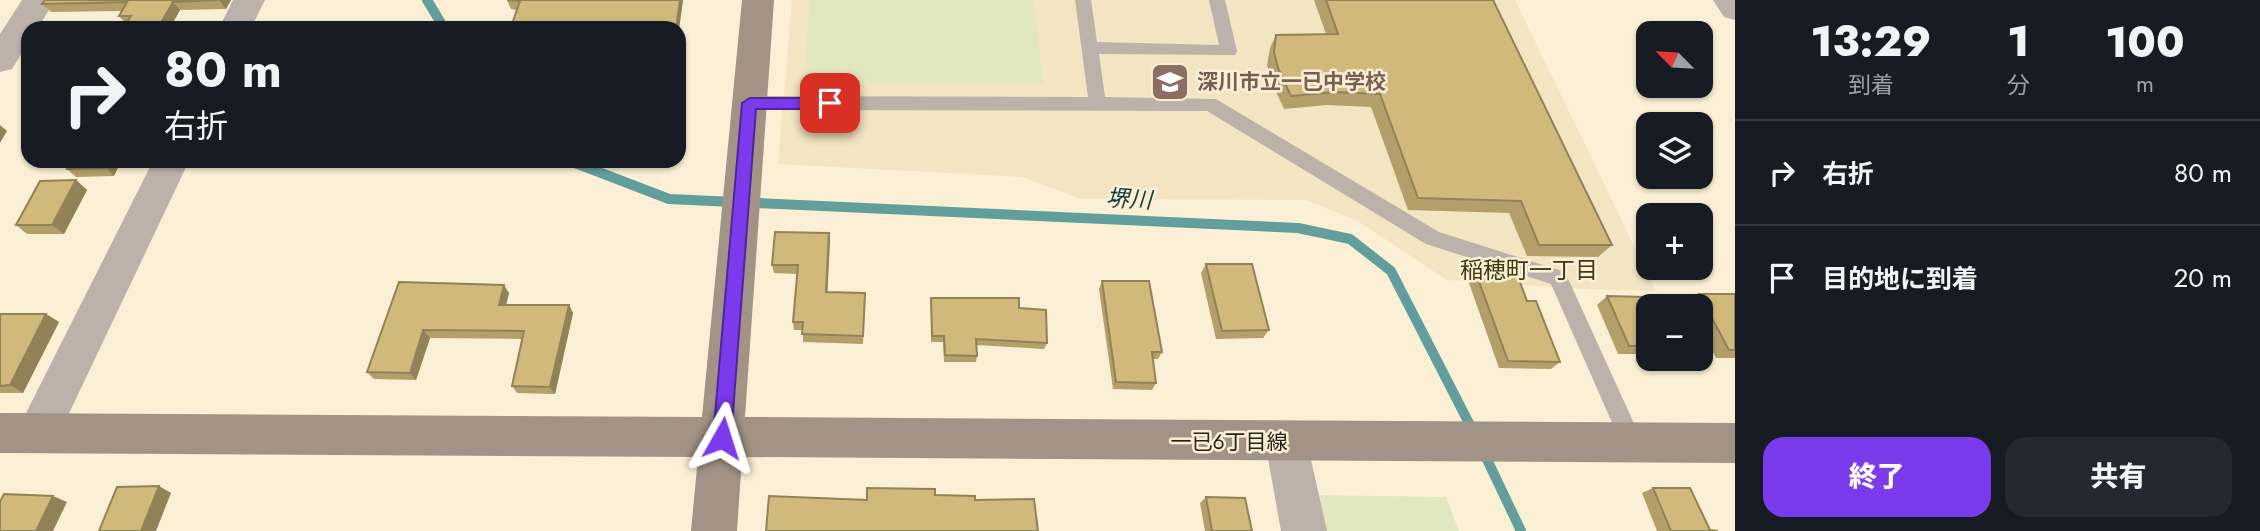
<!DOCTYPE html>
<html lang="ja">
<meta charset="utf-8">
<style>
body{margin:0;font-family:Jost,"Noto Sans JP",sans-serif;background:#242831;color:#f1f3f6;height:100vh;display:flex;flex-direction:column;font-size:26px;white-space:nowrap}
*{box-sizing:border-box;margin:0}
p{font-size:23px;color:#9ea1a6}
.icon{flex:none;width:38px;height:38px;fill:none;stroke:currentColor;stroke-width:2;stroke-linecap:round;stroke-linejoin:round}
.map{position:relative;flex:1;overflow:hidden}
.side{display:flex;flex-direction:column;background:#171b24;width:525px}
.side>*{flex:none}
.guide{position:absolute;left:21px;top:21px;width:665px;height:147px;border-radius:21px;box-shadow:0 2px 5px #0004;background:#171b24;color:#f1f3f6;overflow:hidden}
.needle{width:46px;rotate:294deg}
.buttons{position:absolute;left:1636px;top:21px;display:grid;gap:14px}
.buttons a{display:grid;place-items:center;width:77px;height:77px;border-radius:14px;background:#171b24;box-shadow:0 2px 5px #0004;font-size:35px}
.pin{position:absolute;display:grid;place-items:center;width:60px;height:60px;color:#fff;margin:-30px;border-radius:14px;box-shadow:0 4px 10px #0006}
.me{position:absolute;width:77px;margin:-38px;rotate:6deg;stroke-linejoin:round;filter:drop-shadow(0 0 5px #0008)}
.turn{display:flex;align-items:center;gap:24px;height:147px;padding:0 28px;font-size:32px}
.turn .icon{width:91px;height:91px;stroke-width:2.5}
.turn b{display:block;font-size:49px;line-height:60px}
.eta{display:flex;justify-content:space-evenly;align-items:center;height:119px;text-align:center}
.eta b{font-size:42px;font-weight:800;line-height:49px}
.cta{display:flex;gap:14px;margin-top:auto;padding:14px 28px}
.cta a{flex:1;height:80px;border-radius:21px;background:#7c3aed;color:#fff;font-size:28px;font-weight:800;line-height:80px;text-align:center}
.cta a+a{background:#242831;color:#f1f3f6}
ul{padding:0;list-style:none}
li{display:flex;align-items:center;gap:21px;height:105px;padding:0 28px;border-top:2px solid #363941}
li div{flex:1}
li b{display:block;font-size:26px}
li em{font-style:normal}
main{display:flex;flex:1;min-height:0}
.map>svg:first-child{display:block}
.built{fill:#f3e5c2}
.green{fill:#e1e8c0}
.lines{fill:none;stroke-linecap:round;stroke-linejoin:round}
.stream{stroke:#629e9b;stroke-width:10}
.lane{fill:#bcb2a9;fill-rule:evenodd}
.street{fill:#bcb2a9;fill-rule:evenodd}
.secondary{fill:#a29386;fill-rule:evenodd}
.wall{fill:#b49f6b}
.shaded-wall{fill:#928257}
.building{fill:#d1b97c;stroke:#928257;stroke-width:2}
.route{fill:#7c3aed;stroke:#51269a;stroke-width:2}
.labels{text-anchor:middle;stroke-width:5;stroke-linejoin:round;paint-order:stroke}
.education-label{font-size:21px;font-weight:bold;fill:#785e54;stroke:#fbf0d5;text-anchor:start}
.street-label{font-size:21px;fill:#252117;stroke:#fbf0d5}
.water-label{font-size:23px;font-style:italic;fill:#133d3d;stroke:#fbf0d5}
.neighbourhood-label{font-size:23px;fill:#3b3a11;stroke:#fbf0d5}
</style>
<main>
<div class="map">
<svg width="1735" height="531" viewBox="0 0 1735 531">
<rect width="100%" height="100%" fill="#fbf0d5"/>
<path class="built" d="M 792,0 L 1515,0 L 1656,291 L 1585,289 L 1447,280 L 1358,221 L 1306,200 L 1081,199 L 1022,177 L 778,164 Z"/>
<path class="green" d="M 810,0 L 1034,0 L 1043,83 L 803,83 Z
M 1312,495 L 1446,497 L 1459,531 L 1320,531 Z"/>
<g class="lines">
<path class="stream" d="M 427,0 L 444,28
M 570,161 L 669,199 L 1298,228 L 1350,239 L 1391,271 L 1474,433
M 1483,451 L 1521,531"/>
<path class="lane" d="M 1075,0 L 1091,0 L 1097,42 L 1219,45 L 1209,0 L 1225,0 L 1237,51 L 1235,55 L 1099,54 L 1105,97 L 1216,99 L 1439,232 L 1565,272 L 1643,443 L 1640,450 L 1632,453 L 1624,450 L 1551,284 L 1426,244 L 1207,111 L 750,110 L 744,108 L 741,103 L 744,98 L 750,96 L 1088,97 Z"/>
<path class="street" d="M 22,0 L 55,0 L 38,28 L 28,28 L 28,43 L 12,69 L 0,72 L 0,34 Z
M 233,0 L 265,0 L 251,28 L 219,28 Z
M 1713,0 L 1735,0 L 1735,20 L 1724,17 Z
M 153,161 L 189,161 L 53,447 L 38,453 L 23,447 L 17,433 L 23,419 Z
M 1286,422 L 1301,428 L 1307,442 L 1327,531 L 1281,531 L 1265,442 L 1271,428 Z"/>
<path class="secondary" d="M 742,0 L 774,0 L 745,417 L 1735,423 L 1735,463 L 742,457 L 737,531 L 691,531 L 698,457 L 0,453 L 0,413 L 702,417 Z"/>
</g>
<path class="wall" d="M 45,0 L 231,0 L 226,9 L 180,10 L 170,28 L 123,28 L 126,24 L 119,16 L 122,11 L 51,12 L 42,4 Z
M 507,0 L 683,0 L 679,29 L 679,28 L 513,28 L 512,24 L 517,10 L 511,9 Z
M 1314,0 L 1493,0 L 1612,245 L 1598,257 L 1527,256 L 1509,213 L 1408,210 L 1371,107 L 1327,105 L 1284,109 L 1271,81 L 1267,65 L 1270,48 L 1276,35 L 1326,34 Z
M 71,161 L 121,161 L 114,176 L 76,177 L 67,169 Z
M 76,180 L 87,190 L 64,234 L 27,234 L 16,225 Z
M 829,233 L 827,292 L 865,293 L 863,344 L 803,342 L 803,330 L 794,330 L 793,322 L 797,274 L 774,273 L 772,265 Z
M 1206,264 L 1269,330 L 1263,338 L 1216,339 L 1201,273 Z
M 1473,265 L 1527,301 L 1560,362 L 1551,369 L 1499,368 L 1465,272 Z
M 1102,281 L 1162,352 L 1158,359 L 1153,359 L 1156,383 L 1152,390 L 1113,389 L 1099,289 Z
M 399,282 L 509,293 L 506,305 L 569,305 L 573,313 L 555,394 L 517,393 L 512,386 L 523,339 L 430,338 L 416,380 L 374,379 L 367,372 Z
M 1699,294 L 1735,294 L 1735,358 L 1716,358 L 1701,330 L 1701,306 L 1689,306 L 1687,303 Z
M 1607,296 L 1648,306 L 1648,354 L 1618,354 L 1597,305 Z
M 931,298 L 1019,308 L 1047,343 L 1044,349 L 977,345 L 977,356 L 976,362 L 944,362 L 943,342 L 931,342 Z
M 0,314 L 46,314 L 59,322 L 23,393 L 0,393 Z
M 1653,488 L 1710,530 L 1718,531 L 1657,531 L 1642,493 Z
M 1206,497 L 1252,531 L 1205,531 L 1200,503 Z"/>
<path class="shaded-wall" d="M 219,0 L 231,0 L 226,9 Z
M 680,0 L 683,0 L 679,29 L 679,28 L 676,28 Z
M 173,2 L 180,10 L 170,28 L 158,28 Z
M 0,125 L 7,131 L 0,143 Z
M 109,161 L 121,161 L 114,176 L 106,168 Z
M 76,180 L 87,190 L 64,234 L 52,225 Z
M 829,233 L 830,242 L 827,300 L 826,292 Z
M 504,285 L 509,293 L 504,313 L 499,305 Z
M 569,305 L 573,313 L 555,394 L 550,387 Z
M 46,314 L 59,322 L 23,393 L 10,385 Z
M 423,330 L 430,338 L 416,380 L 410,373 Z
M 159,486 L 171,493 L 156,531 L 141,531 Z
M 53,496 L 67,502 L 53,531 L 36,531 Z"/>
<path class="building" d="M 45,0 L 220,0 L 173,2 L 158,28 L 123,28 L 131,16 L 119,16 L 127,2 L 42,4 Z
M 507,0 L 680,0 L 676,28 L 575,28 L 576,27 L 512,24 L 520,1 Z
M 1326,0 L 1493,0 L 1612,245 L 1539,245 L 1521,201 L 1418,198 L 1380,94 L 1335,92 L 1291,96 L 1278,68 L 1274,52 L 1276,35 L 1338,34 Z
M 71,161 L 109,161 L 106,168 L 67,169 Z
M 76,180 L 52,225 L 16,225 L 40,181 Z
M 775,232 L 829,233 L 826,292 L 865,293 L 863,336 L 802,334 L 803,322 L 793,322 L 798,265 L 772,265 Z
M 1206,264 L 1252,264 L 1269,330 L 1222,331 Z
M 1473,265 L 1514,266 L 1527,301 L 1536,301 L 1560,362 L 1508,361 Z
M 1102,281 L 1149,281 L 1162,352 L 1152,352 L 1156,383 L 1116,382 Z
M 399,282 L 504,285 L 499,305 L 569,305 L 550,387 L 512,386 L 524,331 L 423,330 L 410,373 L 367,372 Z
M 1699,294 L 1735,294 L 1735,350 L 1729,350 Z
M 1607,296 L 1645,297 L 1649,306 L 1648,346 L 1629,346 Z
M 931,298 L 1019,298 L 1019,308 L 1046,310 L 1047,343 L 976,339 L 977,356 L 945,355 L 944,336 L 932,336 Z
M 0,314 L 46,314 L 10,385 L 0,386 Z
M 159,486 L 141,531 L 99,531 L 117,487 Z
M 867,488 L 935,489 L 935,495 L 975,496 L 975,500 L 1034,499 L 1038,531 L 766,531 L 769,496 L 867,500 Z
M 1653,488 L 1690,488 L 1710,530 L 1718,531 L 1671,531 Z
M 4,494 L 53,496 L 36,531 L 0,531 L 0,502 Z
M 1206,497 L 1245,498 L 1252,531 L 1212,531 Z"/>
<path class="route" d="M 750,98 L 830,98 L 837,103 L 830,109 L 756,109 L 731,438 L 728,444 L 722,446 L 716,444 L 713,438 L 742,103 Z"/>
<defs>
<g id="school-square" transform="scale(2.0125)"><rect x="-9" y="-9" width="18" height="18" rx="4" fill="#8d6e63" stroke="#fbf0d5"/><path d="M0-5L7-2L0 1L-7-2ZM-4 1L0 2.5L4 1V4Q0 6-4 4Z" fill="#fff"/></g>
</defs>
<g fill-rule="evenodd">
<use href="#school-square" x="1170" y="82"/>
</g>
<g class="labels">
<g class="education-label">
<text x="1197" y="89">深川市立一已中学校</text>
</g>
<g class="street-label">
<text x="1229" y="449">一已６丁目線</text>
</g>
<g class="water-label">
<text transform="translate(1129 199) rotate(3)" y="8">堺川</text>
</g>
<g class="neighbourhood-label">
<text x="1529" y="278">稲穂町一丁目</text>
</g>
</g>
</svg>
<div class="buttons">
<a><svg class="needle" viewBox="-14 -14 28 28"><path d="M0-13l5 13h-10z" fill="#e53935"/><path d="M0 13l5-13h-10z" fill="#9ea1a6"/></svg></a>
<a><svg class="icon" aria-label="layers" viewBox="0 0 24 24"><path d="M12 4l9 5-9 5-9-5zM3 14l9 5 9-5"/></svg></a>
<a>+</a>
<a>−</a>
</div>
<div class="pin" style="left:830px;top:103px;background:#d93025"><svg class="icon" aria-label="arrive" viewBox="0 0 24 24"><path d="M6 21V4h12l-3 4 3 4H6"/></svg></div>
<svg class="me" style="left:722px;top:438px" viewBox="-20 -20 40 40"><path d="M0-17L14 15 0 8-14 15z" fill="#7c3aed" stroke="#fff" stroke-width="4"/></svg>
<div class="guide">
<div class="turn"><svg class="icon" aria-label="right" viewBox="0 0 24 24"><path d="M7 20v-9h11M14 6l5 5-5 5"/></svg><div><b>80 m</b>右折</div></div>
</div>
</div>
<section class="side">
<div class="eta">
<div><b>13:29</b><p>到着</p></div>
<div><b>1</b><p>分</p></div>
<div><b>100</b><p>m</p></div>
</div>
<ul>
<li><svg class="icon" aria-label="right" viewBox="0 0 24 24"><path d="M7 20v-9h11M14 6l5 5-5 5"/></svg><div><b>右折</b></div><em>80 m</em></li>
<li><svg class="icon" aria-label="arrive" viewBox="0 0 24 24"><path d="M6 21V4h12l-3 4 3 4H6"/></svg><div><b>目的地に到着</b></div><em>20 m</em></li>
</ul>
<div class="cta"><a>終了</a><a>共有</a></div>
</section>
</main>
